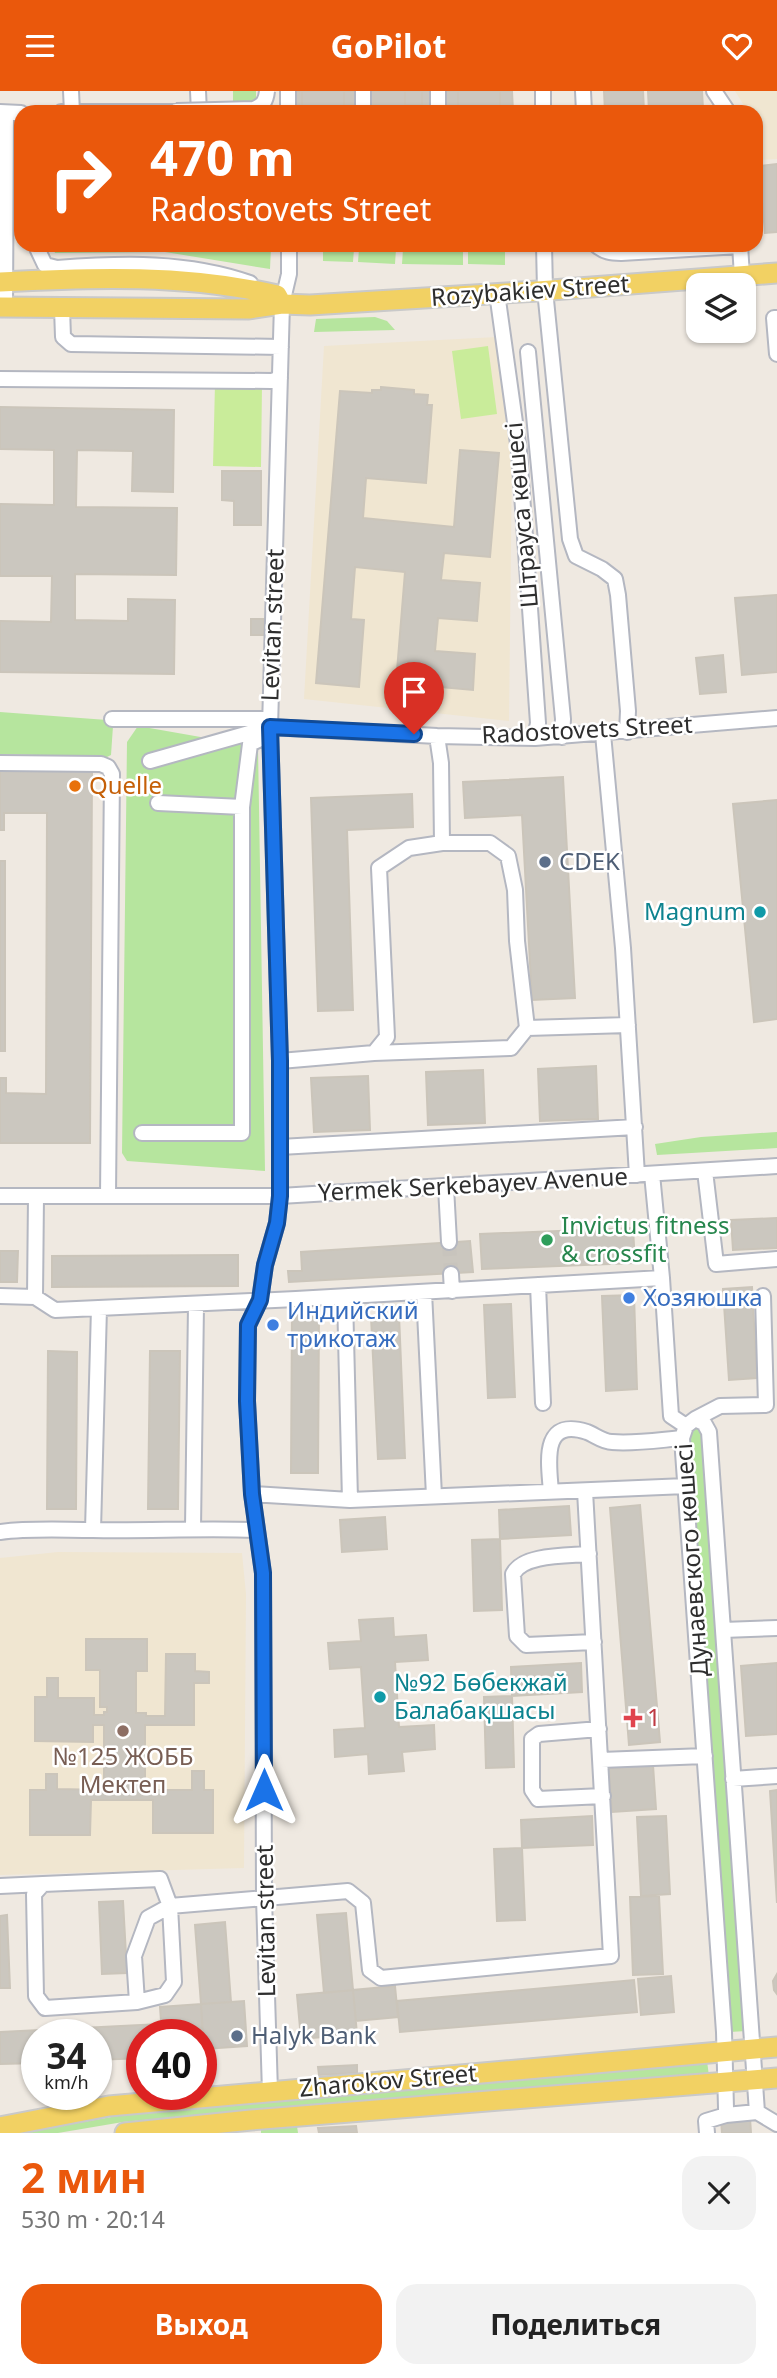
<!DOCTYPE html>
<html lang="ru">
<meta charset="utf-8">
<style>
body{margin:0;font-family:"Noto Sans",sans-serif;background:#f2f2f2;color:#222;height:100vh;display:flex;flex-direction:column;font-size:26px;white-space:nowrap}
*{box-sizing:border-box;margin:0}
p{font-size:23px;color:#767676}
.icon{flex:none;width:38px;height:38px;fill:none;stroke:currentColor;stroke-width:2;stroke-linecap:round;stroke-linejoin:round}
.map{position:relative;height:2042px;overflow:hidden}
.sheet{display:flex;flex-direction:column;background:#fff;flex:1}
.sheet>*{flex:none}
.guide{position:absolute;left:14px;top:14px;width:749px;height:147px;border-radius:21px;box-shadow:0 2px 5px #0004;background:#ea580c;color:#fff;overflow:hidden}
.buttons{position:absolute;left:686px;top:182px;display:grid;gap:14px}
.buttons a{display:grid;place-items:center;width:70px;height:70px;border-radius:14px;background:#fff;box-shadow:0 2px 5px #0004;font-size:35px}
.speed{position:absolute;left:21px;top:1928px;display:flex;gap:14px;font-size:35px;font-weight:700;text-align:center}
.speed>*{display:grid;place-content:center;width:91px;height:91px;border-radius:50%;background:#fff;box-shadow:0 2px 5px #0004;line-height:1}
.speed small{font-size:18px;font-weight:400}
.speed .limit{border:10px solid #d22;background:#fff;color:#111}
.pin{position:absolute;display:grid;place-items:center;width:60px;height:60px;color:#fff;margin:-72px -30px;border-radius:50% 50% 50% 0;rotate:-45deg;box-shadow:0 0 7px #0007}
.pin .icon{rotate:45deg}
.me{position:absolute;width:77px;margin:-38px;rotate:0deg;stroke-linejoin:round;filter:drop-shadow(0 0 5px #0008)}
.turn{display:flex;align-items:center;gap:24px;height:147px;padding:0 21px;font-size:32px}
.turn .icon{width:91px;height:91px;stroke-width:2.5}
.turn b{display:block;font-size:49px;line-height:60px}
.round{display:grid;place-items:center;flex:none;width:74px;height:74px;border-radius:21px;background:#f2f2f2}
.overview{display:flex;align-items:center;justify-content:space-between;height:119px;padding:0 21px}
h1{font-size:42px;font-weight:700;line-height:52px;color:#ea580c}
.primary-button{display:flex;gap:14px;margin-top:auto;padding:14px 21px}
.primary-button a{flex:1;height:80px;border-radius:21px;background:#ea580c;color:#fff;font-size:28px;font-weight:700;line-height:80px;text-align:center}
.primary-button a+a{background:#f2f2f2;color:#222}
header{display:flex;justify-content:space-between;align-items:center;height:91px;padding:0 21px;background:#ea580c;color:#fff;font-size:32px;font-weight:700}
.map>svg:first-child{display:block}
.education{fill:#f0e6d1}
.green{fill:#b6e59e}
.pitch{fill:#c9ec9a}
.building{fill:#cbc7bf;stroke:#cbc5ba;stroke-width:2}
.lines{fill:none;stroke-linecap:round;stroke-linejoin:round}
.minor-tunnel{stroke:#c8c4bd;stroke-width:14;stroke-dasharray:14 7;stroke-linecap:butt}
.minor-casing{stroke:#b4b7c1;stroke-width:18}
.major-casing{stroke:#c9c9c9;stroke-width:23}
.minor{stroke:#fff;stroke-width:14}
.major{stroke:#f2d163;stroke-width:19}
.minor-bridge-casing{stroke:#b4b7c1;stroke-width:18;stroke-linecap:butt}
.minor-bridge{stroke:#fff;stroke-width:14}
.route-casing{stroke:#114b97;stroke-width:18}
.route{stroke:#1a73e8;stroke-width:12}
.food-dot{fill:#e8710a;stroke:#fff;stroke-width:2.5}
.service-dot{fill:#5c6f8a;stroke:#fff;stroke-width:2.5}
.culture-dot{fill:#0f9aa8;stroke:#fff;stroke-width:2.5}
.leisure-dot{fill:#2e9e5b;stroke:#fff;stroke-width:2.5}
.shop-dot{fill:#3f7fe0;stroke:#fff;stroke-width:2.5}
.health-dot{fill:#e0444e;stroke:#fff;stroke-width:2.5}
.education-dot{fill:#8d6e63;stroke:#fff;stroke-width:2.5}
.labels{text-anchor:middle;stroke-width:5;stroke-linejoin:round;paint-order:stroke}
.street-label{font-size:24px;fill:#2e2e2e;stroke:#fff}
.food-label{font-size:24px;fill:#c56008;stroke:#fff;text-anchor:start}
.service-label{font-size:24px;fill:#4e5e75;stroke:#fff;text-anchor:start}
.culture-label{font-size:24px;fill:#0d838f;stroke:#fff;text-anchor:end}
.leisure-label{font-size:24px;fill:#27864d;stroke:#fff;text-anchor:start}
.shop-label{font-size:24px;fill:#366cbe;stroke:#fff;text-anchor:start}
.health-label{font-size:24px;fill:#be3a42;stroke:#fff;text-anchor:start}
.education-label{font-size:24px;fill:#785e54;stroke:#fff}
</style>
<header><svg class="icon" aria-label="menu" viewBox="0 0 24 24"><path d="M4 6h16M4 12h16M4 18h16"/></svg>GoPilot<svg class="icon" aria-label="heart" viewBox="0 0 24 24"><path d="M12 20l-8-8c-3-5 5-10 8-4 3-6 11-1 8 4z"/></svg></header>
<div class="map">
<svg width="777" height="2042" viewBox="0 0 777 2042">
<rect width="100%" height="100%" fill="#efe9e1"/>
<path class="education" d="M 735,0 L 777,0 L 777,68 L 756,69 L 756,21 L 748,21 Z
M 497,246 L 512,370 L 509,630 L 304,608 L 324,255 Z
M 58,1461 L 242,1462 L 246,1503 L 244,1777 L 0,1784 L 0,1467 Z"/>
<path class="green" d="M 233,0 L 256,0 L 256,11 L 233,13 Z
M 52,154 L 271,156 L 270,178 L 165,161 L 55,162 Z
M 463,157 L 463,174 L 402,173 L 403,158 Z
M 468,157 L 505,157 L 505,174 L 468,173 Z
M 323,158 L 354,158 L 353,171 L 323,170 Z
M 359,158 L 396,158 L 395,173 L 358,171 Z
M 375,226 L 387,230 L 395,239 L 314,241 L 316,228 Z
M 0,621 L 107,629 L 113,635 L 111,664 L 107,666 L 0,663 Z
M 138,635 L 258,656 L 265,1080 L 127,1070 L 122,1062 L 127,651 Z
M 777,1041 L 777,1057 L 657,1064 L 655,1053 L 701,1046 Z
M 704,1332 L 746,1940 L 730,1941 L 686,1335 Z
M 707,1970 L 709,1985 L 269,2017 L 123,2031 L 58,2042 L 20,2042 L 123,2024 L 496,1986 Z
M 297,2035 L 298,2042 L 261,2042 L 261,2038 Z"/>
<path class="pitch" d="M 488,255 L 497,323 L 461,328 L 452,260 Z
M 215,293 L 262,294 L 261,376 L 213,375 Z"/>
<path class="building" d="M 295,0 L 302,0 L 302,21 L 295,21 Z
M 302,0 L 344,0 L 344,21 L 302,21 Z
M 344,0 L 458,0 L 458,21 L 344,21 Z
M 405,0 L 422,0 L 422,14 L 405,14 Z
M 458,0 L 500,0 L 500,21 L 458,21 Z
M 500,0 L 512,0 L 513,21 L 500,21 Z
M 604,0 L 643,0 L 644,20 L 605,21 Z
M 648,0 L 702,0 L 703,18 L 649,21 Z
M 777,73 L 777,141 L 765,142 L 759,75 Z
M 296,154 L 513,154 L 513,157 L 296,158 Z
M 381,296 L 414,299 L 414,303 L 428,304 L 427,314 L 432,314 L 426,392 L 366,387 L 363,427 L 454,436 L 460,359 L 499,362 L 490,466 L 444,462 L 441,489 L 480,492 L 477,530 L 438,527 L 435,560 L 475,563 L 473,599 L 396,592 L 405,481 L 355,476 L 351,528 L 364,529 L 359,596 L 316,592 L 340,300 L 372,302 L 372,299 L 381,299 Z
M 381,296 L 414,299 L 414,303 L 428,304 L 427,314 L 432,314 L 426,392 L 366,387 L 363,427 L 454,436 L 460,359 L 499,362 L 490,466 L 444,462 L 441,489 L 480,492 L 477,530 L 438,527 L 435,560 L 475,563 L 473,599 L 396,592 L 405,481 L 355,476 L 351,528 L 364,529 L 359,596 L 316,592 L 340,300 L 372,302 L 372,299 L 381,299 Z
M 0,316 L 174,319 L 173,401 L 132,400 L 133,360 L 77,359 L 76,416 L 177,417 L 176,484 L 75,483 L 75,529 L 128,530 L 128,508 L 175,509 L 174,583 L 0,581 L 0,530 L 51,531 L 52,485 L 0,485 L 0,413 L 54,414 L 54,359 L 0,358 Z
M 222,380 L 261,380 L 261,434 L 234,434 L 234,410 L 222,409 Z
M 777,504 L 777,581 L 742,584 L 735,507 Z
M 251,528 L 264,528 L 264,544 L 251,544 Z
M 723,564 L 726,601 L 700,603 L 696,567 Z
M 0,680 L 92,680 L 90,1052 L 0,1052 L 0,987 L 6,987 L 6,1002 L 46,1003 L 47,722 L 4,722 L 4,739 L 0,739 Z
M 563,686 L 575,907 L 532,909 L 522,724 L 465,727 L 463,691 Z
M 412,703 L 413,736 L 347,739 L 353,919 L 318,920 L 311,707 Z
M 777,709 L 777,928 L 754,931 L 733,713 Z
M 0,770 L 5,770 L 5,960 L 0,960 Z
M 596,975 L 598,1028 L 540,1030 L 538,978 Z
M 483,979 L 485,1032 L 428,1034 L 426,981 Z
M 368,985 L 370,1039 L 314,1041 L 311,987 Z
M 777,1127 L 777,1157 L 733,1159 L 731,1129 Z
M 633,1137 L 635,1172 L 482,1178 L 480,1143 Z
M 470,1150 L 473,1181 L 289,1191 L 288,1180 L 302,1180 L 301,1161 Z
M 0,1160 L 18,1160 L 17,1191 L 0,1191 Z
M 238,1164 L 238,1195 L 52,1196 L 52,1165 Z
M 752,1196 L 757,1287 L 729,1289 L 723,1198 Z
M 634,1204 L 637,1298 L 606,1300 L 602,1205 Z
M 511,1213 L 515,1306 L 488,1307 L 484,1214 Z
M 292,1221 L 319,1221 L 318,1382 L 291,1382 Z
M 399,1224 L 405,1367 L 378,1368 L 371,1226 Z
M 48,1260 L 77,1261 L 76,1418 L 47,1418 Z
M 150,1260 L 180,1260 L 178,1418 L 148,1418 Z
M 640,1414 L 660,1651 L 629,1654 L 610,1417 Z
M 569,1415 L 571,1444 L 500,1448 L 499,1419 Z
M 385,1426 L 387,1458 L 342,1461 L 340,1429 Z
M 500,1448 L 502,1519 L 474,1520 L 472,1449 Z
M 393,1527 L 394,1546 L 426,1544 L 428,1569 L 395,1571 L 399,1636 L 434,1634 L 435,1658 L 402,1661 L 404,1680 L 369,1683 L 368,1663 L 335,1666 L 334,1639 L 365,1637 L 361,1576 L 330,1578 L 328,1552 L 361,1550 L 359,1529 Z
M 86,1548 L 147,1548 L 147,1580 L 136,1580 L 136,1622 L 146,1622 L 146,1625 L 165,1625 L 166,1563 L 195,1563 L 195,1580 L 209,1581 L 209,1592 L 194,1592 L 194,1634 L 145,1634 L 145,1699 L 192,1699 L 192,1680 L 204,1680 L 204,1699 L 213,1699 L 213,1742 L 153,1742 L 153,1709 L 91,1709 L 90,1744 L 30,1744 L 30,1699 L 46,1699 L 46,1683 L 57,1683 L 57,1698 L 104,1699 L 104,1634 L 93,1634 L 93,1651 L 35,1650 L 35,1606 L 47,1606 L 47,1587 L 58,1587 L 58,1607 L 94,1607 L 94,1624 L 104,1624 L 104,1621 L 107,1621 L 107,1616 L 100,1616 L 100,1579 L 86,1579 Z
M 581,1572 L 582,1601 L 512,1605 L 511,1576 Z
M 777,1572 L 777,1643 L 746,1645 L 741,1575 Z
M 512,1605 L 514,1676 L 486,1677 L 484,1606 Z
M 653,1674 L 656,1718 L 612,1721 L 609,1677 Z
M 777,1699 L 777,1812 L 770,1700 Z
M 592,1725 L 593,1754 L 522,1757 L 521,1729 Z
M 666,1725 L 670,1803 L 641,1805 L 637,1726 Z
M 522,1757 L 525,1829 L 497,1830 L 494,1758 Z
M 659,1805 L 663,1883 L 633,1884 L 630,1806 Z
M 123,1810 L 127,1882 L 102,1883 L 99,1811 Z
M 346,1822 L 353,1899 L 324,1902 L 317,1824 Z
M 7,1824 L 10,1897 L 0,1897 L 0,1825 Z
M 225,1831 L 231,1911 L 201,1913 L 195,1834 Z
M 777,1883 L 777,1903 L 774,1899 L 773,1890 Z
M 671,1885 L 674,1921 L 641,1924 L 638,1888 Z
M 634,1889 L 637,1921 L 400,1941 L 397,1910 Z
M 395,1895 L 398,1926 L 356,1930 L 353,1899 Z
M 353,1899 L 357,1943 L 301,1948 L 297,1904 Z
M 244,1910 L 247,1955 L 204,1958 L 201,1913 Z
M 201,1913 L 203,1947 L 201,1948 L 201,1944 L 162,1944 L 160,1916 Z
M 160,1933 L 161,1944 L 142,1944 L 142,1967 L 96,1969 L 96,1944 L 82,1944 L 82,1937 Z
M 80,1937 L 80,1944 L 37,1944 L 37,1972 L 0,1973 L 0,1941 Z
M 357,1974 L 357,1982 L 319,1984 L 318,1976 Z
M 750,2027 L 751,2042 L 722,2042 L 721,2029 Z
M 356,2035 L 357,2042 L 319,2042 L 318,2037 Z"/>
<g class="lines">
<path class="minor-tunnel" d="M 449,1151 L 451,1183"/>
<g class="minor-casing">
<path id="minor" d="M 71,0 L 72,21
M 198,0 L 199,21
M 288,0 L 288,21
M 438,0 L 438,21
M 543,0 L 543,21
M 583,0 L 584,21
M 714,0 L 728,21
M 0,21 L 21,22
M 61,21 L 176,21
M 363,21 L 363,0
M 544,154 L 545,199 L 570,448 L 576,465 L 602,478 L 615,488 L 618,504 L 628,620 L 627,641
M 596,154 C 604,161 611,162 621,162 L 740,155
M 740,154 L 742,185
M 37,157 L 45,174 L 57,177 C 123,172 187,170 250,192
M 497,202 L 519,360 L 538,632 L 535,647
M 5,216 L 6,22
M 62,217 L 63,246 L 71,253 L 281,256
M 777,227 L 774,227 L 777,263
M 528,261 L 563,628 L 562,646
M 0,288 L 272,290 L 280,287
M 112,628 L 267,628
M 603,643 L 623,857 L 637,1084
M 150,670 L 270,636 L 437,645 L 535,647 L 777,627
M 0,672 L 101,673 L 108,676 L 112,683 L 108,1105
M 158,712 L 242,716 L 250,653 L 269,644
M 527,937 L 628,934
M 374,962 L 387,946 L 379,777 L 409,757 L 442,752
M 280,970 L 374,962 L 511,957 L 527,937 L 517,850 L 515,799 L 508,765 L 490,752 L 442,752 L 441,672 L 437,645
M 142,1042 L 242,1042 L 242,716
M 280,1056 L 635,1036
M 705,1080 L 716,1173 L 777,1168
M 652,1083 L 662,1187 L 671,1325 L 686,1335
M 446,1096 L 449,1151
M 0,1105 L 280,1105 L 777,1075
M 451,1183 L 452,1200
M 538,1194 L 543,1312
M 424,1201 L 434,1405
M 0,1205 L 35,1206 L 55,1219 L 296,1208 L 662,1187
M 35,1206 L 36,1105
M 345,1206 L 350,1409
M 695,1328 L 720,1315 L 766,1314 L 763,1205
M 551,1401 C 549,1373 540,1326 587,1341 C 595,1344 603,1351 612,1351 C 634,1353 659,1349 682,1347
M 252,1403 L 350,1409 L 686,1395
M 193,1437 L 196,1214
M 93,1439 L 99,1217
M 0,1441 C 31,1437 61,1439 93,1439 C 148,1440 202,1437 257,1439
M 589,1463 C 567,1465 523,1463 513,1483 L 517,1545 L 526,1554 L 594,1551
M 723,1539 L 777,1537
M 599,1638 L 539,1643 L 532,1648 L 532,1699 L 538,1708 L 603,1705
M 601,1669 L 705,1665
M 733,1688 L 777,1685
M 0,1795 L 43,1793
M 137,1911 L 165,1904 L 174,1891 L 170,1815 L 160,1788 L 43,1793 L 34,1803 L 36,1905 L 45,1917 L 137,1911 L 134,1865 L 148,1827 L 170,1815 L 348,1800 L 363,1812 L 370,1879 L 381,1887 L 611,1865 L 585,1400
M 270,2001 L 264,1807 L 263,1482 L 252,1403 L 247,1310 L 248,1234 L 260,1209 L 265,1174 L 277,1132 L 280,1105 L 280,970 L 270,636 L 282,213 L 289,183 L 289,154
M 726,2024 L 757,2021
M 707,2042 L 706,2030 L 726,2024 L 726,2017 L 724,1941 L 682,1347 L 686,1335 L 695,1328 L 704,1332 L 709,1341 L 757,2021 L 777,2033"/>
</g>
<g class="major-casing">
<path id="major" d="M 0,191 C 92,186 187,183 277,204 L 282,213
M 0,216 L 249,218 L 282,213 L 310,214 L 538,200 L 777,182
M 0,2036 L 109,2015 L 777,1956
M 125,2042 L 251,2029 L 777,1987"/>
</g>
<use href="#minor" class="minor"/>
<use href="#major" class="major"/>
<g class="minor-bridge-casing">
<path id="minor-bridge" d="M 176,20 L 254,18 C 263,14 266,10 267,0"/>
</g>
<use href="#minor-bridge" class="minor-bridge"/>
</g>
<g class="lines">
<g class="route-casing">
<path id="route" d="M 264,1699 L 263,1482 L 252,1403 L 247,1310 L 248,1234 L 260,1209 L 265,1174 L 277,1132 L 280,1105 L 280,970 L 270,636 L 414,643"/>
</g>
<use href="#route" class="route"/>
</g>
<circle class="food-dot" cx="75" cy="695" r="7"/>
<g class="service-dot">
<circle cx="545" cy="771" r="7"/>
<circle cx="237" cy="1945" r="7"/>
</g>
<g class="culture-dot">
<circle cx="760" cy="821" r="7"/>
<circle cx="380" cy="1606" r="7"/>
</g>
<circle class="leisure-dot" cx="547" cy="1149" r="7"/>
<g class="shop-dot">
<circle cx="629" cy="1207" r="7"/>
<circle cx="273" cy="1234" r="7"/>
</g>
<path class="health-dot" d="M629.5 1616.5h7v7h7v7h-7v7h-7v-7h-7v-7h7z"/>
<circle class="education-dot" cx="123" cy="1640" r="7"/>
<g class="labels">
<g class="street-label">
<text transform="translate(530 200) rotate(-4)" y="8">Rozybakiev Street</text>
<text transform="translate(522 424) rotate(-95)" y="8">Штрауса көшесі</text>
<text transform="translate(273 534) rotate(-88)" y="8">Levitan street</text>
<text transform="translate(587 639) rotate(-3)" y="8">Radostovets Street</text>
<text transform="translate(473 1094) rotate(-3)" y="8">Yermek Serkebayev Avenue</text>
<text transform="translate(692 1469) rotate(-94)" y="8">Дунаевского көшесі</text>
<text transform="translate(266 1830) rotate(-91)" y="8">Levitan street</text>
<text transform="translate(388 1990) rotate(-5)" y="8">Zharokov Street</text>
</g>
<g class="food-label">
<text x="89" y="703">Quelle</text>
</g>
<g class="service-label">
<text x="559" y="779">CDEK</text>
<text x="251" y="1953">Halyk Bank</text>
</g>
<g class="culture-label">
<text x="746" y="829">Magnum</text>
<text x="394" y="1600" text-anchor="start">№92 Бөбекжай<tspan x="394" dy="28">Балабақшасы</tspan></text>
</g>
<g class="leisure-label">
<text x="561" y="1143">Invictus fitness<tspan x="561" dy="28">&amp; crossfit</tspan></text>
</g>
<g class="shop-label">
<text x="643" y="1215">Хозяюшка</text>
<text x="287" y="1228">Индийский<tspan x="287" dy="28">трикотаж</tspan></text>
</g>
<g class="health-label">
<text x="647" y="1635">1</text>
</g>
<g class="education-label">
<text x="123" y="1674">№125 ЖОББ<tspan x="123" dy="28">Мектеп</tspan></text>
</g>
</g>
</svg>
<div class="buttons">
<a><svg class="icon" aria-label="layers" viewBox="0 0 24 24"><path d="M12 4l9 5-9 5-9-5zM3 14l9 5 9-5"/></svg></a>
</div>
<div class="speed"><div>34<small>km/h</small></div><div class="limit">40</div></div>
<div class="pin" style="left:414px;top:643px;background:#d93025"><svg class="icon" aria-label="arrive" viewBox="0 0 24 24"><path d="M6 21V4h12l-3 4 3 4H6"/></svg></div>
<svg class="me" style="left:264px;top:1699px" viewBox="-20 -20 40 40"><path d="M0-17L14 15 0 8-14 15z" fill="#1a73e8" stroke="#fff" stroke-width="4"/></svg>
<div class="guide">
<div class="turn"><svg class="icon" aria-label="right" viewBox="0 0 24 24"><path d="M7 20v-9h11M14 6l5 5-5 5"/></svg><div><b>470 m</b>Radostovets Street</div></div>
</div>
</div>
<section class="sheet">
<div class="overview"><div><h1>2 мин</h1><p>530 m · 20:14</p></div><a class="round"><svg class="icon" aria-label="close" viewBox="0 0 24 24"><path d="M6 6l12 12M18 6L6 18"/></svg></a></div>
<div class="primary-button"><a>Выход</a><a>Поделиться</a></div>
</section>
